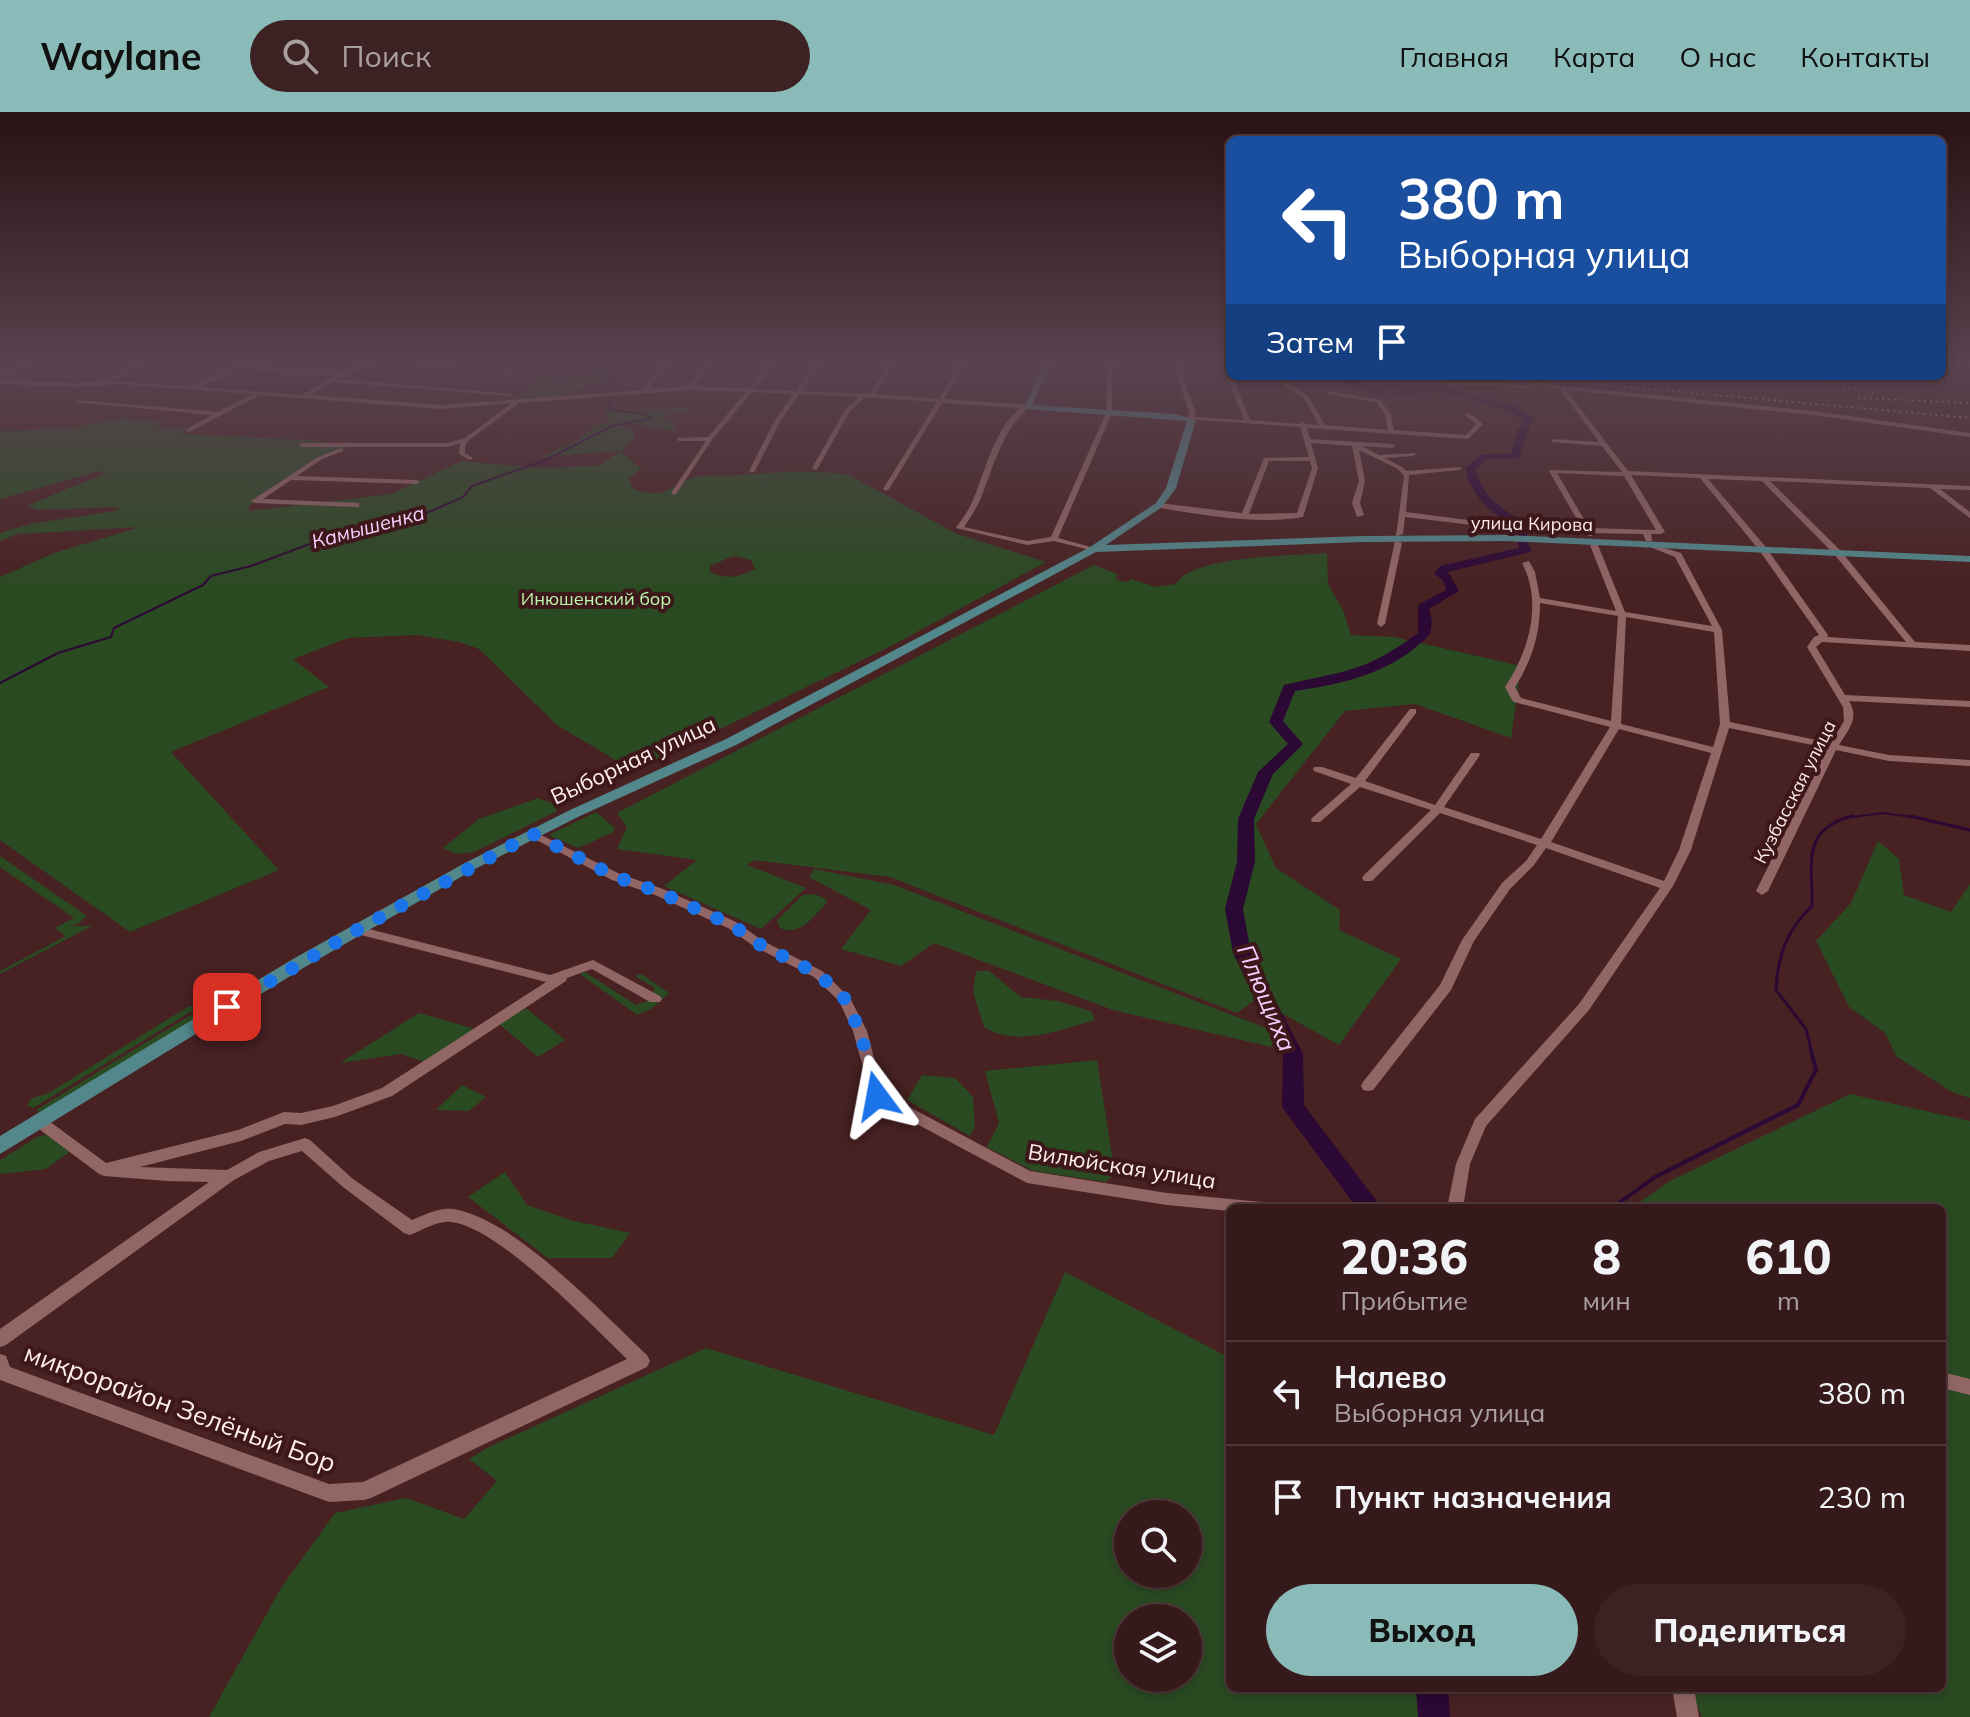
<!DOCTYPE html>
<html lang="ru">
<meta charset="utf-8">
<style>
body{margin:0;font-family:Mulish,sans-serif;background:#3d2223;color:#f1f3f6;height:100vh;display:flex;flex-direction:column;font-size:30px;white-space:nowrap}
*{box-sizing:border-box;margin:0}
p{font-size:26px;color:#aaa0a2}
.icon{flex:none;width:44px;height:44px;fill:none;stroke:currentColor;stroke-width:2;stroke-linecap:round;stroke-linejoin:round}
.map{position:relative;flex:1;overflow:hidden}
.drawer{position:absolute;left:1226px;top:1092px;width:720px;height:488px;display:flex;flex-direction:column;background:#36191a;border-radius:12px;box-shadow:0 4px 12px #0003,0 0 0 2px #503839}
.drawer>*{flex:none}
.top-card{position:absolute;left:1226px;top:24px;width:720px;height:244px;border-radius:12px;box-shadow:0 4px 12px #0003,0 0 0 2px #503839;background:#1a4fa0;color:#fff;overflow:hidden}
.tools{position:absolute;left:1114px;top:1388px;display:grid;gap:16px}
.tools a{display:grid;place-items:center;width:88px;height:88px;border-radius:50%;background:#36191a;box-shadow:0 4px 12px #0003,0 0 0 2px #503839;font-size:40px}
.pin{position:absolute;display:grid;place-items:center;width:68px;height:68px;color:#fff;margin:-34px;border-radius:16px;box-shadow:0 4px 12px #0006}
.me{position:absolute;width:88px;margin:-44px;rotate:347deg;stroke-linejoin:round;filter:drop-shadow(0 0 6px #0008)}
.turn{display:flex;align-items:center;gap:28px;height:168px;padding:0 40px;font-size:36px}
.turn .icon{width:104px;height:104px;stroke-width:2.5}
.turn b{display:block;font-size:56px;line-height:68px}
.then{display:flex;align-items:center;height:76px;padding:0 40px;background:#0003;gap:16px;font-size:30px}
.eta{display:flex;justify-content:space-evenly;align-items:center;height:136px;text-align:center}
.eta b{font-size:48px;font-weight:800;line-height:56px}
.button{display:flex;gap:16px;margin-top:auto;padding:16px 40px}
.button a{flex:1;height:92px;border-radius:48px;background:#8bbbb9;color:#111;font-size:32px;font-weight:800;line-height:92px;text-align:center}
.button a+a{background:#3d2223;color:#f1f3f6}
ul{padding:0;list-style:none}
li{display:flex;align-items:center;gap:24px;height:104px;padding:0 40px;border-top:2px solid #503839}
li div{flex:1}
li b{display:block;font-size:30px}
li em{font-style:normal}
header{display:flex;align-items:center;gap:48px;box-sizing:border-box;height:112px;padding:0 40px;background:#8bbbb9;color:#111}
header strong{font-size:38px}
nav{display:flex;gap:44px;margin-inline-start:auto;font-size:28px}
.search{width:560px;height:72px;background:#3d2223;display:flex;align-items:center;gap:20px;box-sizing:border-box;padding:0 28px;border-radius:44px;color:#aaa0a2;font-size:30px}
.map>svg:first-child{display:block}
.green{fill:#2a4a22;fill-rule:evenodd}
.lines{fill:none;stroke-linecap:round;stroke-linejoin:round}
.stream-far2{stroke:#2c0834;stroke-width:2}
.stream-far1{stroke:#2c0834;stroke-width:3}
.stream{stroke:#2c0834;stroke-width:4}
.river{fill:#2c0834;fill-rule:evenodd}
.minor{fill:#936666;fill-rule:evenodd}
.major{fill:#52888b;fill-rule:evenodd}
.rail{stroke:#b79e9e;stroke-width:2;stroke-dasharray:2 4;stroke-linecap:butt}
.route{stroke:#1a73e8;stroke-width:14;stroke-dasharray:0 25.2}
.labels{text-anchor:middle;stroke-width:8;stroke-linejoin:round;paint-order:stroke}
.far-street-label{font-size:18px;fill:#feeeed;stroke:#3d1719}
.far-park-label{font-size:18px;fill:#bbf7ac;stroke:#3d1719}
.far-water-label{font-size:20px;font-style:italic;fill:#f4d1fd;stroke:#3d1719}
.street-label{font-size:22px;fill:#feeeed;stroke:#3d1719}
.water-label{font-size:24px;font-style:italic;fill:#f4d1fd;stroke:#3d1719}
.near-street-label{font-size:26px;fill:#feeeed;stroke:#3d1719}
</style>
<header>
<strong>Waylane</strong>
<div class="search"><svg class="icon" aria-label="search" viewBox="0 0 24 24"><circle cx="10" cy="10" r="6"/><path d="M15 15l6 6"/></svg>Поиск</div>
<nav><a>Главная</a><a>Карта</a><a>О нас</a><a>Контакты</a></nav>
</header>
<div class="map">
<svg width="1970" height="1605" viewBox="0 0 1970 1605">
<rect width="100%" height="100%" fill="#482122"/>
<path class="green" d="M 598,252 L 645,252 L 616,263 L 606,272 C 583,270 588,276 570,281 C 552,287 528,289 510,287 L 524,282 L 540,264 C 558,266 586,270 598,252 Z
M 614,296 L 636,298 L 692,296 L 687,301 L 667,301 L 664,308 L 675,311 L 674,315 L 678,319 L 628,312 L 623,315 L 633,318 L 635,325 L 621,339 L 641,357 L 629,366 L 632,376 C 669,390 667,372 696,365 C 709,362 725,364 739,363 C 778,361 812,356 851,364 L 957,422 L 1046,450 L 893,533 L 634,659 L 557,613 L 479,537 L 459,530 L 417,523 L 348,526 L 293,547 L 329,575 L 171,640 L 279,758 L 130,820 L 0,728 L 0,465 L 54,441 L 140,415 L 17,422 L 0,429 L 0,421 L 30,412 L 120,398 L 116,397 L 119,395 L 36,398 L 29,393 L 105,361 L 99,359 L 0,387 L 0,319 L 72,316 L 120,306 L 164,310 L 154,316 L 188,317 L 180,322 L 307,328 L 353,334 L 320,346 L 249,394 L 249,399 L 391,382 L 462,349 L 537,356 L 597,354 L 621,339 L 541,345 L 575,330 L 595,314 L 611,309 L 604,299 ZM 733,444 L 751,448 L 755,457 C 739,465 727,468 710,460 L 710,454 Z
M 1327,441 L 1328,472 L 1344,500 L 1351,523 L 1394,525 L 1521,554 L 1511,626 L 1415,592 L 1345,599 L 1256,712 L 1276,756 L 1340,798 L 1339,818 L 1401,847 L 1339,933 L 1256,887 L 1237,901 L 890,765 L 755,748 L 747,753 L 806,776 L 761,817 L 664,774 L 697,748 L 617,737 L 627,715 L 617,701 L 1094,453 L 1117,462 L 1116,468 L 1127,470 L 1132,467 L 1156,475 L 1176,472 C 1191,443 1295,444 1327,441 Z
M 538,686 L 554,692 L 557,699 L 474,740 L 456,742 L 443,736 L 479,707 Z
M 596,700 L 614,715 L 614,720 L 578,736 L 549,723 Z
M 1878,729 L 1899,747 L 1904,783 L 1951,800 L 1970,772 L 1970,986 L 1952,980 L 1896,944 L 1885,921 L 1849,895 L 1816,829 L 1851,791 Z
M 0,744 L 87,804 L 78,812 L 67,814 L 92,814 L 0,862 L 0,859 L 66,824 L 55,816 L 74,806 L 0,755 Z
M 814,757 L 894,773 L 1279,921 L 1271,935 L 1113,898 L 934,831 L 901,854 L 841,837 L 871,798 L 809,765 Z
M 815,782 L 826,787 L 827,791 C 813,804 801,825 780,816 L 777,808 L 803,783 Z
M 976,859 L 989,859 L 1021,885 L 1057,889 L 1091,899 L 1095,908 C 1059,918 1017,936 984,915 L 973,880 Z
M 585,860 L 636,893 L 654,887 L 651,884 L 655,876 L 635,864 L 641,862 L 669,881 L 651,897 L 637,903 L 580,862 Z
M 228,880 L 234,884 L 40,1000 L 36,998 Z
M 189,894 L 197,896 L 33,996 L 27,993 L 32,986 L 47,982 Z
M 526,896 L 565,928 L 538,945 L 499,912 Z
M 419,901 L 475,917 L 424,950 L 401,942 L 340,951 Z
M 1097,948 L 1115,1062 L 1106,1070 L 1033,1059 L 987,1035 L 999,1011 L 985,959 Z
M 922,963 L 955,966 L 973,985 L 975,1014 L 970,1024 L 907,988 Z
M 462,973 L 486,985 L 469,999 L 436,998 Z
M 1850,982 L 1970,1009 L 1970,1605 L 1702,1605 L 1690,1576 L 1942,1576 L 1942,1096 L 1631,1096 L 1670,1069 Z
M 50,1022 L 69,1037 L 68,1041 L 46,1057 L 0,1062 L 0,1048 L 37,1025 Z
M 505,1060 L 527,1093 L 570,1108 L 630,1121 L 612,1146 L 548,1146 L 468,1085 Z
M 1065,1160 L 1230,1246 L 1230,1576 L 1435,1576 L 1442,1605 L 209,1605 L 281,1476 L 335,1401 L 406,1386 L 464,1407 L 497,1369 L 469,1347 L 489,1335 L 706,1236 L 994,1323 ZM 1128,1402 L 1188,1402 L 1188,1462 L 1128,1462 ZM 1128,1506 L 1188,1506 L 1188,1566 L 1128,1566 Z"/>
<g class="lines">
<path class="stream-far2" d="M 0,571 L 58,541 L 111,525 L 114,516 L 203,473 L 211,464 L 251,454 L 355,415 L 385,413 L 422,403 L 463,385 L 472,374 L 546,348 L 612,314 L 651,306 L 644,302 L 611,298 L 609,288
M 1845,706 L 1882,701 L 1921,706"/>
<path class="stream-far1" d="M 1910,704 L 1970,718
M 1812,941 L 1806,917 L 1776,878 C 1778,843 1786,819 1812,794 C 1813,752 1800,718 1852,704"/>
<path class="stream" d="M 1612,1096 L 1655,1065 L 1798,993 L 1816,958 L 1811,939"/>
<path class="river" d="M 627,252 L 619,256 L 620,261 L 613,268 L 623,273 L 623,277 L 604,271 L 612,260 L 612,253 Z
M 1323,264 L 1336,264 L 1388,280 L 1440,274 L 1515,294 L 1533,306 L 1518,347 L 1487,347 L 1475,357 C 1483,386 1500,396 1526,411 L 1527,425 L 1519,425 L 1517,415 C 1489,399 1473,387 1465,356 L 1482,342 L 1511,342 L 1518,318 L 1525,309 L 1509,298 L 1440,280 L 1388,286 Z
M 1518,429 L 1526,429 L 1532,438 L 1530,440 L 1448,460 L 1459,479 L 1429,497 L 1432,509 L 1430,522 C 1395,560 1344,572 1295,579 L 1283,609 L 1303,632 L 1273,662 L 1254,707 L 1255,750 L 1243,797 L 1251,841 L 1303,942 L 1304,993 L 1382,1096 L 1357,1096 L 1282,995 L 1283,942 L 1233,841 L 1225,797 L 1237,750 L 1238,707 L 1258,660 L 1288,632 L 1269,610 L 1284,573 C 1344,559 1366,560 1418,521 L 1418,493 L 1446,478 L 1443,468 L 1434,462 L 1440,454 L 1519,436 Z
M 1416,1576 L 1448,1576 L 1450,1605 L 1418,1605 Z"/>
<path class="minor" d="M 28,252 L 36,252 L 0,267 L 0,263 Z
M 138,252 L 145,252 L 109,269 L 191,274 L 238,254 L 342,260 L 366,252 L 374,252 L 339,267 L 513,282 L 510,284 L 333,270 L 310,283 L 441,293 L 644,278 L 648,268 L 665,252 L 671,252 L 653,270 L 650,277 L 688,274 L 708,252 L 714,252 L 694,274 L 749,277 L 769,252 L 775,252 L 754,277 L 796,279 L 814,252 L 820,252 L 801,279 L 869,282 L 890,252 L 896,252 L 875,282 L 939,287 L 960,252 L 966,252 L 944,287 L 1027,293 L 1030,295 C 1001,318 994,355 980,388 C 976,397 970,406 964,415 L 1027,429 L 1051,425 L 1106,301 L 1107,252 L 1113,252 L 1112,301 L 1058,426 L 1098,437 L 1094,439 L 1054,429 L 1027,433 L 956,416 C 962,407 969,398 973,388 C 985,360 995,314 1021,296 L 942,291 L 889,377 L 886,379 L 883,377 L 937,290 L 865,285 L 850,299 L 818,356 L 815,358 L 812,356 L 845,298 L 859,285 L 799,282 L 780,310 L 755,359 L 752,361 L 749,359 L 774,310 L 793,282 L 752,280 L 712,328 L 676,382 L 674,383 L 671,381 L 706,329 L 679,329 L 677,328 L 677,326 L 708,325 L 746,280 L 690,278 L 519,291 L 469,328 L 465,333 L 465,341 L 473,346 L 470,348 L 459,342 L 460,331 L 448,335 L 302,335 L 299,333 L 302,331 L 448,331 L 465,326 L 512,291 L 441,297 L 260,283 L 189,320 L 186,318 L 187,317 L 212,303 L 75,290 L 78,288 L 218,300 L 252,282 L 117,272 L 77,275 L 0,272 L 0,268 L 77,271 L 101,269 ZM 239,258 L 337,263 L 302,283 L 198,275 Z
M 396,252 L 416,252 L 520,263 L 517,265 Z
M 1178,252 L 1184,252 L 1184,268 L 1196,302 L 1194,305 L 1244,308 L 1225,260 L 1228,258 L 1230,259 L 1230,264 L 1232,264 L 1250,308 L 1299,312 L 1302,309 L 1305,312 L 1319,313 L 1304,286 L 1282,272 L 1284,269 L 1308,284 L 1325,313 L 1388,318 L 1385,302 L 1376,290 L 1328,282 L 1330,279 L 1380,288 L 1391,302 L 1394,318 L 1466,323 L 1476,312 L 1464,302 L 1469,301 L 1483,312 L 1468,327 L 1307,316 L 1310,327 L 1392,332 L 1395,334 L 1392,336 L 1362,334 L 1379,343 L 1415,341 L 1416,342 L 1413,344 L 1385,346 L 1402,355 L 1406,359 L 1461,355 L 1461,357 L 1459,358 L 1409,363 L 1406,400 L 1514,414 L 1518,416 L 1514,418 L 1405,405 L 1403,422 L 1396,424 L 1404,364 L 1398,357 L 1359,338 L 1365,369 L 1360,391 L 1364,403 L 1357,405 L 1352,391 L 1359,369 L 1352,334 L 1311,331 L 1318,356 L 1303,405 C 1259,413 1200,403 1156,395 L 1156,391 L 1159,391 L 1242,401 L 1264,346 L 1309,345 L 1300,315 L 1187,307 L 1190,302 L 1178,268 ZM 1269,349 L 1310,349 L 1312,356 L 1297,401 L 1249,402 Z
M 1533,264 L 1540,270 L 1554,273 L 1813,299 L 1970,321 L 1970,325 L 1813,303 L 1566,278 L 1628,359 L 1970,374 L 1970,378 L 1940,377 L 1970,400 L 1970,406 L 1930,376 L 1770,369 L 1840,438 L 1915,530 L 1970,533 L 1970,539 L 1822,530 L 1816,535 L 1845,583 L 1970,589 L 1970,595 L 1849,589 C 1860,606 1848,618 1839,633 L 1889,643 L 1970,648 L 1970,654 L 1889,649 L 1836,638 L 1768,779 L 1762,783 L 1756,779 L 1827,636 L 1729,616 L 1691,738 L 1673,774 L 1589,898 L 1486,1014 L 1470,1052 L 1463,1096 L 1447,1096 L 1456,1052 L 1475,1007 L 1579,892 L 1660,776 L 1546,736 L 1534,753 L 1510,777 L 1474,829 L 1451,878 L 1373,978 L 1368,979 L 1363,978 L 1361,974 L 1363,970 L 1440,873 L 1462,828 L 1502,771 L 1526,749 L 1537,733 L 1440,701 L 1372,769 L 1364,769 L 1362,766 L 1364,763 L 1431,698 L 1360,675 L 1320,710 L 1312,710 L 1311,708 L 1312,706 L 1351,672 L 1314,659 L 1313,657 L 1314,655 L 1322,655 L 1356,666 L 1410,597 L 1416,597 L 1416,601 L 1365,669 L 1435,693 L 1471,641 L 1479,641 L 1480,643 L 1444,695 L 1541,727 L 1610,615 L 1514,590 L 1512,588 L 1505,575 C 1529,539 1543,491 1522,451 L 1529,449 L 1535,460 L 1540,486 L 1616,499 L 1590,433 L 1594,431 L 1598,433 L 1625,500 L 1712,514 L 1675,445 L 1650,435 L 1654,433 L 1681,441 L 1722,518 L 1730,610 L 1831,631 L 1844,609 L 1843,595 L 1807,535 L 1814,525 L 1819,523 L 1759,438 L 1700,366 L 1631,363 L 1665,420 L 1661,422 L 1651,422 L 1652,429 L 1646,429 L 1643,422 L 1592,421 L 1592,424 L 1589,424 L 1584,420 L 1541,419 L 1541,415 L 1544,415 L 1582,416 L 1549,359 L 1550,358 L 1622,360 L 1602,334 L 1552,330 L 1551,329 L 1554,327 L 1599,330 L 1560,277 L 1539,274 L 1524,277 L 1493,274 L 1446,274 L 1443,272 L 1446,270 L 1493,270 L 1524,273 L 1534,271 L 1530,266 ZM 1557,361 L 1624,364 L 1656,418 L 1589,416 ZM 1708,367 L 1762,369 L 1834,442 L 1906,530 L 1827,525 L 1828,523 L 1765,434 ZM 1540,491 L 1618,504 L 1611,609 L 1521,586 L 1515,575 C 1532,548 1540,523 1540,491 ZM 1626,505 L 1714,520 L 1720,612 L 1713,635 L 1621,612 ZM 1619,617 L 1711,641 L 1679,738 L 1664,769 L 1551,730 Z
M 1805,264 L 1811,264 L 1813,268 L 1808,269 Z
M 341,336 L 343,337 L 343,339 L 322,347 L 297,364 L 417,368 L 420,370 L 417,372 L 291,368 L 263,387 L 359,391 L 359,395 L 356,395 L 255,391 L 251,389 L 318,345 Z
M 1395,429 L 1402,431 L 1385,512 L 1381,515 L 1377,512 Z
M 533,719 L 620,762 L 663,777 L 736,810 L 763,829 L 822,859 L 850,886 L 867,919 L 883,981 L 1030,1059 L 1167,1081 L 1262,1090 L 1267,1091 L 1270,1096 L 1230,1096 L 1230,1099 L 1167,1093 L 1027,1071 L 872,988 L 853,919 L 839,889 L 814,865 L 755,835 L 728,816 L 655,783 L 612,768 L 529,724 L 527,722 Z
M 357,814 L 550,863 L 593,848 L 660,884 L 662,887 L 660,890 L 650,890 L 592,857 L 567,866 L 566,869 L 392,984 L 335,1005 L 301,1013 L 285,1012 L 241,1029 L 140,1055 L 227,1058 L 259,1040 L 305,1026 L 310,1028 L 353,1067 L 412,1108 C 424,1103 439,1095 453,1097 C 514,1106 602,1201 647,1243 L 650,1249 L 647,1255 L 371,1386 L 364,1388 L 329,1390 L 0,1268 L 0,1242 L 6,1244 L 10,1255 L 329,1372 L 363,1370 L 627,1247 C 591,1213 499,1115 451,1110 C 438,1108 423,1118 410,1123 L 404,1121 L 343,1075 L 302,1039 L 269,1049 L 234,1068 L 6,1233 L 0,1235 L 0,1217 L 209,1070 L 167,1069 L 104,1064 L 99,1062 L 35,1014 L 33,1010 L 35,1006 L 40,1004 L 45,1006 L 106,1051 L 238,1018 L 284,1000 L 301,1001 L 333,994 L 382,976 L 546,870 L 353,821 L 351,818 Z
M 1942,1260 L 1970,1267 L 1970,1283 L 1942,1276 Z
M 1672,1576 L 1694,1576 L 1699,1605 L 1677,1605 Z"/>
<path class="major" d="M 1043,252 L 1051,252 L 1032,293 L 1175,302 L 1196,308 L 1176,376 L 1162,395 L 1106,433 L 1363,424 L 1506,423 L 1970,444 L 1970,450 L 1506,429 L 1363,430 L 1096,440 L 736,633 L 580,704 L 473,758 L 305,855 L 0,1042 L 0,1024 L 293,847 L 463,752 L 570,698 L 726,627 L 1090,435 L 1156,391 L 1166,376 L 1187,309 L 1024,297 Z"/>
<path class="rail" d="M 1505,264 L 1970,306
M 1802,264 L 1874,281
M 1893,264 L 1970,267
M 1858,286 L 1970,291"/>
</g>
<linearGradient id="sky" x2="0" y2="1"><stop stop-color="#281213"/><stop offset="0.53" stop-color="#58434f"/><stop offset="1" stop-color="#58434f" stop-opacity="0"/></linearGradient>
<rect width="1970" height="477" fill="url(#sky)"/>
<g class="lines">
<path class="route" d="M 227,895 L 357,818 L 533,722 L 616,765 L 659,780 L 732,813 L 759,832 L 818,862 L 844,886 L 860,919 L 877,984"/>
</g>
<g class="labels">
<g class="far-street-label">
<text transform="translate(1532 412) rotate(1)" y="6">улица Кирова</text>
<text transform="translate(1795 680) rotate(-63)" y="6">Кузбасская улица</text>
</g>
<g class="far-park-label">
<text x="596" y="493">Инюшенский бор</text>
</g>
<g class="far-water-label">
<text transform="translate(368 415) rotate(-15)" y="7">Камышенка</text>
</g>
<g class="street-label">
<text transform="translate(633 648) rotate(-25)" y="8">Выборная улица</text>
<text transform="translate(1122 1054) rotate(9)" y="8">Вилюйская улица</text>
</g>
<g class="water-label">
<text transform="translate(1266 886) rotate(67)" y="8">Плющиха</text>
</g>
<g class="near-street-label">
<text transform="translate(180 1296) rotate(20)" y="9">микрорайон Зелёный Бор</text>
</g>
</g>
</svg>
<div class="tools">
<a><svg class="icon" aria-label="search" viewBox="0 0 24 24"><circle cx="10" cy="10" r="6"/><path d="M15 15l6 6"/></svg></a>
<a><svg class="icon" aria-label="layers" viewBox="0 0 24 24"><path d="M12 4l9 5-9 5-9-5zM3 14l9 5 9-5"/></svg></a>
</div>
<div class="pin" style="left:227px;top:895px;background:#d93025"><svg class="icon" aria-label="arrive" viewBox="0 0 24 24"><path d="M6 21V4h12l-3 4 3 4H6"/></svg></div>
<svg class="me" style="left:877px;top:984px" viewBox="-20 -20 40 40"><path d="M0-17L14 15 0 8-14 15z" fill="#1a73e8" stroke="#fff" stroke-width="4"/></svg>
<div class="top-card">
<div class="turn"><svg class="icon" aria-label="left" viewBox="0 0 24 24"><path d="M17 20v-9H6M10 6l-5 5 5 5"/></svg><div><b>380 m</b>Выборная улица</div></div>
<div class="then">Затем<svg class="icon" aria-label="arrive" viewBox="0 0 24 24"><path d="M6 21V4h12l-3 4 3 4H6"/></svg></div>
</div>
<section class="drawer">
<div class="eta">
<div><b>20:36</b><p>Прибытие</p></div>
<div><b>8</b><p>мин</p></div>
<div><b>610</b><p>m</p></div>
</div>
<ul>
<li><svg class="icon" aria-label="left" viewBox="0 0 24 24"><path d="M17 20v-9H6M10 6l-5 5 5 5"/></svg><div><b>Налево</b><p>Выборная улица</p></div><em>380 m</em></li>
<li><svg class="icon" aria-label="arrive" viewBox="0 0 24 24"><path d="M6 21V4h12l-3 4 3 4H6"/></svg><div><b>Пункт назначения</b></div><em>230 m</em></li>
</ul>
<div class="button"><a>Выход</a><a>Поделиться</a></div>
</section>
</div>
